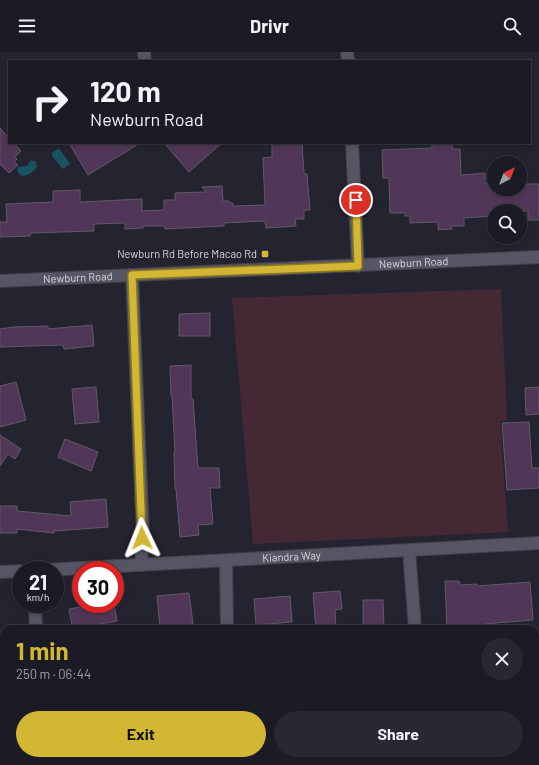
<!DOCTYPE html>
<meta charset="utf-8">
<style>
body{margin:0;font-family:Barlow,sans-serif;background:#282832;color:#f1f3f6;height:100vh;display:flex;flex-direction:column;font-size:15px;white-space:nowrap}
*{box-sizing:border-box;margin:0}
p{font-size:13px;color:#a0a1a7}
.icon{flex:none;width:22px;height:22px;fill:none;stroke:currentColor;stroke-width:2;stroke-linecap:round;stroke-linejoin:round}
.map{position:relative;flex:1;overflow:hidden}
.sheet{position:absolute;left:0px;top:573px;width:539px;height:140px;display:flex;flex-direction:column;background:#1b1b25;border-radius:12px 12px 0 0;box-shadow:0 2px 6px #0003,0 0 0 1px #393942}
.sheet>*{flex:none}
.banner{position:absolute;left:8px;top:8px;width:523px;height:84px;border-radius:0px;box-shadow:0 2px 6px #0003,0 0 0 1px #393942;background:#1b1b25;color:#f1f3f6;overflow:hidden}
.needle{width:26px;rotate:42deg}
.tools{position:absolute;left:487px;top:104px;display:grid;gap:8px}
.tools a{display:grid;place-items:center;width:40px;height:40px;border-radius:50%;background:#1b1b25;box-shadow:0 2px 6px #0003,0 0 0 1px #393942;font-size:20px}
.speed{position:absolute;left:12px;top:509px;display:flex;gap:8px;font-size:20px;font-weight:700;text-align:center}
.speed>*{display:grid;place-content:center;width:52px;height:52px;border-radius:50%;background:#1b1b25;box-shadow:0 2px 6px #0003,0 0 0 1px #393942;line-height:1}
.speed small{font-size:10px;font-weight:400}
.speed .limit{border:6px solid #d22;background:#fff;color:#111}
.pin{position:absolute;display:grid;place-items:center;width:34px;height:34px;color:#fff;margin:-17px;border:2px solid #fff;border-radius:50%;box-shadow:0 1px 4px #0007}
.me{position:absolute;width:44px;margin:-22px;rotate:358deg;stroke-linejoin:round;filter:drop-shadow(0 0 3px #0008)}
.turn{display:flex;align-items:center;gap:14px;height:84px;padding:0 16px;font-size:18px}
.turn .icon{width:52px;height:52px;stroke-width:2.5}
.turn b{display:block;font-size:28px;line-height:34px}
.round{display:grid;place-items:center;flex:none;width:42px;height:42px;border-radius:21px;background:#282832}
.overview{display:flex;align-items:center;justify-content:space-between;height:68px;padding:0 16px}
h1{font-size:24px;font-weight:700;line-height:30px;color:#d4b635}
.cta{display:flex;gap:8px;margin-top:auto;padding:8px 16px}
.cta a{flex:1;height:46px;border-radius:24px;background:#d4b635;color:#111;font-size:16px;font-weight:700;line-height:46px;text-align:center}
.cta a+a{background:#282832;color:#f1f3f6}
header{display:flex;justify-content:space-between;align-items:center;height:52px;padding:0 16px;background:#1b1b25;font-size:18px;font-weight:700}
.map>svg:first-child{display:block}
.green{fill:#442935}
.water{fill:#185361}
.building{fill:#513757;stroke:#635966}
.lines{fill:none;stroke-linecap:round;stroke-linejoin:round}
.minor-casing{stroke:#42424c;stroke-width:14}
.minor{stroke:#555564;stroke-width:12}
.route-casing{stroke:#8a7622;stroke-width:10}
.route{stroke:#d4b635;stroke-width:7}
.poi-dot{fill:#d4b635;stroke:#242431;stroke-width:1.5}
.labels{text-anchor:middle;stroke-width:4;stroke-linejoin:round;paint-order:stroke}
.poi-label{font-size:11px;fill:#d7d7e0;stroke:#242431;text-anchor:end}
.street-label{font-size:11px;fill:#d7d7e0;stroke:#242431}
</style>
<header><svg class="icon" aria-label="menu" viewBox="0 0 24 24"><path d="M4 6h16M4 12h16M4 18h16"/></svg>Drivr<svg class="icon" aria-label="search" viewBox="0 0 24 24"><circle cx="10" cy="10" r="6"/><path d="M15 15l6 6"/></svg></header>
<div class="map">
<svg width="539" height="713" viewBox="0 0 539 713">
<rect width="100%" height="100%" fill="#242431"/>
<path class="green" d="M 501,237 L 507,368 L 500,369 L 508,480 L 253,492 L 232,246 Z"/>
<path class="water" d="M 59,96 L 70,112 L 63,117 L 52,104 L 52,101 Z
M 31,108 L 36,110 L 37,115 L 30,122 L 23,124 L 20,123 L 17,118 L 18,115 L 27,114 Z"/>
<path class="building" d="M 0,76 L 9,86 L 9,91 L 14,91 L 21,99 L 15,105 L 17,107 L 14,110 L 18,113 L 9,121 L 0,112 Z
M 69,91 L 140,91 L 88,123 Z
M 164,91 L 222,91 L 189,120 Z
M 272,91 L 302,91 L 304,122 L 307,122 L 310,158 L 304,158 L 304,167 L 295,167 L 296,174 L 266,176 L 265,169 L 224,171 L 224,174 L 165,177 L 164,174 L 143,174 L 143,176 L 125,177 L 125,171 L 94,172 L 94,179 L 30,181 L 30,184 L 0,185 L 0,170 L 7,170 L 6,152 L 53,150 L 53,139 L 80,138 L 80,150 L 142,147 L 142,159 L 164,158 L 164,148 L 175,148 L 175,141 L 206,140 L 202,135 L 222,134 L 223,149 L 229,149 L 230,151 L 233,151 L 233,154 L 265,153 L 263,106 L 272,105 Z
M 432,91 L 452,91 L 452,97 L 460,97 L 461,123 L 485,121 L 485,132 L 494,131 L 494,137 L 520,137 L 520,132 L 539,132 L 539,168 L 528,168 L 528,159 L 494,159 L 494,164 L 464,166 L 464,174 L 452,174 L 452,177 L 438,178 L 438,170 L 410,171 L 410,164 L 405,164 L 405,161 L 390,161 L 389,126 L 383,126 L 382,98 L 432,96 Z
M 210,261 L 210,284 L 179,284 L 179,262 Z
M 92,273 L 94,294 L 64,297 L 63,293 L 0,295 L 0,277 L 14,275 L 48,274 L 48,277 Z
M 191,313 L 191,347 L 193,347 L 198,416 L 219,416 L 220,436 L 210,436 L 213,472 L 198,473 L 199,483 L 180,485 L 176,437 L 175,437 L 174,401 L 175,401 L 172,344 L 171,344 L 170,314 Z
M 16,330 L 26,368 L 0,375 L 0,334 Z
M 96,335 L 99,370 L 75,372 L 72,337 Z
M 539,335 L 539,362 L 526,363 L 525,336 Z
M 529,370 L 532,416 L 539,416 L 539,436 L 507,438 L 502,371 Z
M 0,383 L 21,397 L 15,407 L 8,402 L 0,414 Z
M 65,387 L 98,400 L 91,419 L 58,405 Z
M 106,447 L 108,475 L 54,479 L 54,481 L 17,477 L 17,481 L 0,481 L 0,454 L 17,454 L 17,459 L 71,464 L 70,450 Z
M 445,529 L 459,529 L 460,533 L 477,532 L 477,534 L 530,530 L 533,568 L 484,572 L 487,577 L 447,577 Z
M 340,539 L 342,557 L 335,558 L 336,577 L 316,577 L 313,541 Z
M 189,541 L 193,572 L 160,575 L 157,544 Z
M 290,544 L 292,570 L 256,573 L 254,547 Z
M 363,548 L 383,548 L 384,577 L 363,577 Z
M 97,552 L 114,552 L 117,569 L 73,577 L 69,557 Z"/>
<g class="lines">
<g class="minor-casing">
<g id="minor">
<path d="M 144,0 L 145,9"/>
<path d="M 347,0 L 348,9"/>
<path d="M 352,91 L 358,214"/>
<path d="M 132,223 L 143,486 L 141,513"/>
<path id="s1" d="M 0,229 L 539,205"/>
<path d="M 409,498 L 415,577"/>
<path d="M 226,509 L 227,577"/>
<path id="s2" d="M 45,518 L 539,491"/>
<path d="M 0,520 L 21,519"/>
<path d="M 35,552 L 36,577"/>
<path d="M 0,694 L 4,693"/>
<path d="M 42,709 L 43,713"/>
<path d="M 425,709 L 425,713"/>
</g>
</g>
<use href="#minor" class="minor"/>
</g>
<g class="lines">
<g class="route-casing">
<path id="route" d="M 142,486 L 132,223 L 358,214 L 356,148"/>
</g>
<use href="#route" class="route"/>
</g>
<rect class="poi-dot" x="261" y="198" width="8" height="8" rx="2"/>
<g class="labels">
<g class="poi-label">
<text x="257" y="206">Newburn Rd Before Macao Rd</text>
</g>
<g class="street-label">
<text dy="4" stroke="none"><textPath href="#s1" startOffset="414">Newburn Road</textPath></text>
<text dy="4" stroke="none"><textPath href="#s1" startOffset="78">Newburn Road</textPath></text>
<text dy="4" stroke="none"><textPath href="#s2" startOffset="247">Kiandra Way</textPath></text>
</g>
</g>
</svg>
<div class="tools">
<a><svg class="needle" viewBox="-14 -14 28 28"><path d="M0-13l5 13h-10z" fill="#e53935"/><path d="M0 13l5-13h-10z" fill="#a0a1a7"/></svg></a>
<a><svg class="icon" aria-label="search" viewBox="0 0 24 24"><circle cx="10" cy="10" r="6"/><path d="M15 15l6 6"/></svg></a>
</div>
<div class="speed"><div>21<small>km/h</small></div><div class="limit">30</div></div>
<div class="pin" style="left:356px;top:148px;background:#d93025"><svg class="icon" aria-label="arrive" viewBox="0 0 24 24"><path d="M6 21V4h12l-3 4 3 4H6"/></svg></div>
<svg class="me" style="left:142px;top:486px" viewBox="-20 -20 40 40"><path d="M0-17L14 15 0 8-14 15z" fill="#d4b635" stroke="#fff" stroke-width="4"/></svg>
<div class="banner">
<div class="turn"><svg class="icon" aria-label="right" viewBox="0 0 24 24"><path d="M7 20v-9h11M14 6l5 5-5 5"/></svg><div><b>120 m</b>Newburn Road</div></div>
</div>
<section class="sheet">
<div class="overview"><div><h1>1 min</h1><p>250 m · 06:44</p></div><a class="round"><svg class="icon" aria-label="close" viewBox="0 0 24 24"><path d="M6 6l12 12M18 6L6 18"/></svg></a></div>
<div class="cta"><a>Exit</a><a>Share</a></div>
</section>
</div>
